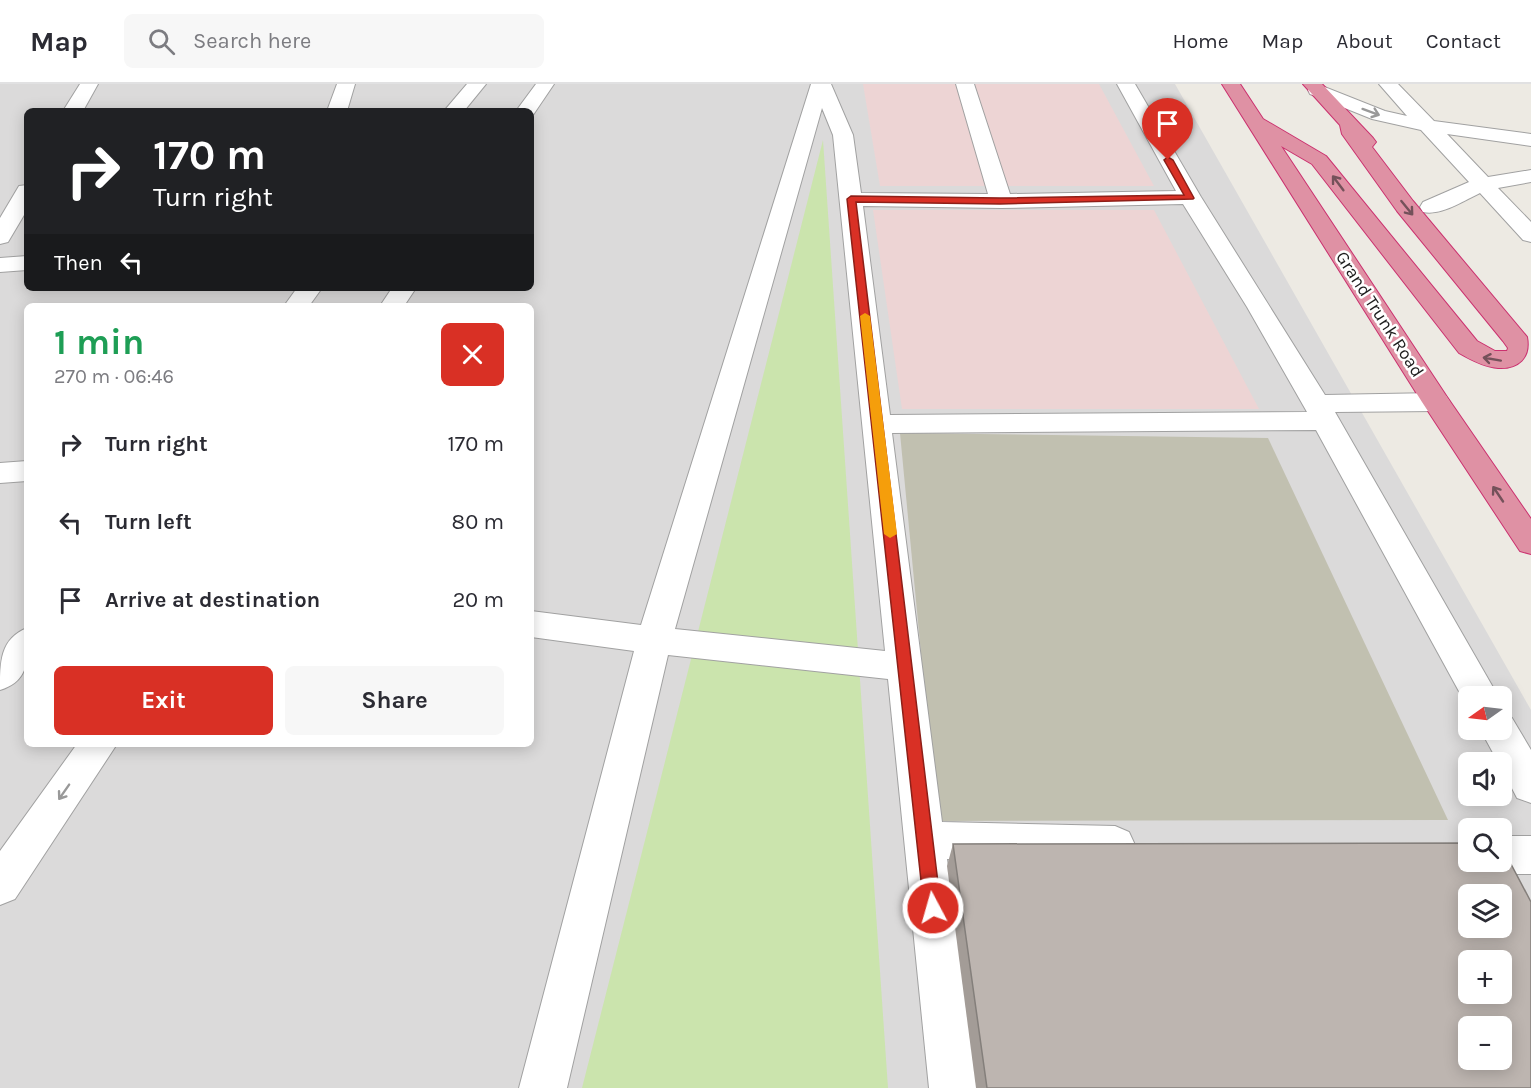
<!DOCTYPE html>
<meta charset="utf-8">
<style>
body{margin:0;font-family:Karla,sans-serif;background:#f7f7f7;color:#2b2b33;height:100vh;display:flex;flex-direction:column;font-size:22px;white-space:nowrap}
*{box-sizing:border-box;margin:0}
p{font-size:20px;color:#7c7c81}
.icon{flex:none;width:33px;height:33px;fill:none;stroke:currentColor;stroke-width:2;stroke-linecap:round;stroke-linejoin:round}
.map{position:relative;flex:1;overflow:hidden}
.side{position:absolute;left:24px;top:219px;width:510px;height:444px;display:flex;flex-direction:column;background:#fff;border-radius:9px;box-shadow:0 3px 15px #0003}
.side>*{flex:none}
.banner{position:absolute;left:24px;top:24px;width:510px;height:183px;border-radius:9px;box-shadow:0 3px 15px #0003;background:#202124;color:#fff;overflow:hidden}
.needle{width:39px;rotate:256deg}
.controls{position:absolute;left:1458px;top:602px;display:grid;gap:12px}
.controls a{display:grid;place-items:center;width:54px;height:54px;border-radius:9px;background:#fff;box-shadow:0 3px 15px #0003;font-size:30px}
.pin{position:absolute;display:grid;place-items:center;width:51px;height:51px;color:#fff;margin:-62px -26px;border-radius:50% 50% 50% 0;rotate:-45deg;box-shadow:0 0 6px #0007}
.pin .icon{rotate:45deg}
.me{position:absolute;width:66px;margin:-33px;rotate:354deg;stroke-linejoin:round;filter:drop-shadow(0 0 4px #0008)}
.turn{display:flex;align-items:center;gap:21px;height:126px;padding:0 30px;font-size:27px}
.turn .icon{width:78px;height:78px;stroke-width:2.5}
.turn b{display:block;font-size:42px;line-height:51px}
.then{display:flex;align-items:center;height:57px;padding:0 30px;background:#0003;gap:12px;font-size:22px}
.round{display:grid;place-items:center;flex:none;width:63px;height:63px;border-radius:9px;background:#f7f7f7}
.summary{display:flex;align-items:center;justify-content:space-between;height:102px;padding:0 30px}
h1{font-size:36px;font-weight:700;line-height:45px;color:#1e9e55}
.action{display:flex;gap:12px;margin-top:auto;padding:12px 30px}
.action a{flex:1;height:69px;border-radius:9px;background:#d93025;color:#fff;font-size:24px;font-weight:700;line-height:69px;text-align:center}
.action a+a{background:#f7f7f7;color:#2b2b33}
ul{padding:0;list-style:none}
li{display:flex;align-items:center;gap:18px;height:78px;padding:0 30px}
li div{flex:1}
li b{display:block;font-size:22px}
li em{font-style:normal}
header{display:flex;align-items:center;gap:36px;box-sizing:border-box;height:84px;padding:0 30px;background:#fff;border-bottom:2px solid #e1e1e2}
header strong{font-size:28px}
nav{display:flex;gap:33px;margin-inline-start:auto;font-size:21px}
.search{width:420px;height:54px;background:#f7f7f7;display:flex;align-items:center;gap:15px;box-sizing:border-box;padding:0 21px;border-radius:9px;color:#7c7c81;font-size:22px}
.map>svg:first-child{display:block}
.residential{fill:#dbdada;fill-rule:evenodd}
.commercial{fill:#edd4d4}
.construction{fill:#c1c0b0}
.grass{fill:#cbe4ad}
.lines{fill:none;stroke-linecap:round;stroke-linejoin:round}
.minor-casing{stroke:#a1a1a1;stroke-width:2}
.highway-casing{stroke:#cb316f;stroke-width:2}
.minor{fill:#fff;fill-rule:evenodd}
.highway{fill:#df91a4;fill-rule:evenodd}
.wall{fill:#a39c97}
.building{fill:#bdb5b0;stroke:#847f7b;stroke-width:1.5;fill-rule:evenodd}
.oneway{stroke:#999}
.oneway2{stroke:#74515a}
.route{fill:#d93025;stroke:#8d1f18;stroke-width:1.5}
.slow{fill:#f59e0b}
.labels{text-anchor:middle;stroke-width:5;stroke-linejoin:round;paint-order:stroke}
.far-street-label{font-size:18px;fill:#1d1d1d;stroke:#fff}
</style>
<header>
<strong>Map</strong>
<div class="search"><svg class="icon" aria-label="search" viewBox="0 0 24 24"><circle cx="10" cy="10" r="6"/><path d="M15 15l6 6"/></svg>Search here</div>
<nav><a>Home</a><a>Map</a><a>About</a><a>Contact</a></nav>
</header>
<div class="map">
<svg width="1531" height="1004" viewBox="0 0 1531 1004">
<rect width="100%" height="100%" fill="#edeae3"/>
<path class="residential" d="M 0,0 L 1175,0 L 1531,626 L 1531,1004 L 0,1004 ZM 27,27 L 531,27 L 531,204 L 27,204 ZM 27,222 L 531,222 L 531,660 L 27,660 ZM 1468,612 L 1502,612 L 1502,645 L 1468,645 ZM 1468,678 L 1502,678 L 1502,711 L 1468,711 ZM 1468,744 L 1502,744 L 1502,777 L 1468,777 ZM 1468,810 L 1502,810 L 1502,843 L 1468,843 ZM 1468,876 L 1502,876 L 1502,909 L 1468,909 ZM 1468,942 L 1502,942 L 1502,975 L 1468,975 Z"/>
<path class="commercial" d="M 863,0 L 1099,0 L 1154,102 L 880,102 Z
M 873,126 L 1154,126 L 1259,325 L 902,325 Z"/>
<path class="construction" d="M 900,349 L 1268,354 L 1448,736 L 937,737 Z"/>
<path class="grass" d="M 823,56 L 888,1004 L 582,1004 Z"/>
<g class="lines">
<g class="minor-casing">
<path id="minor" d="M 80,0 L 98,0 L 83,27 L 63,27 Z
M 337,0 L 355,0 L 347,27 L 327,27 Z
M 467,0 L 486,0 L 464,27 L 444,27 Z
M 536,0 L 554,0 L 533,31 L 531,27 L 516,27 Z
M 811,0 L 831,0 L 853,51 L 861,109 L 988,110 L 956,0 L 974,0 L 1010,110 L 1176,107 L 1117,0 L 1135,0 L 1201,113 L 1325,311 L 1436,309 L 1446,312 L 1450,318 L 1446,324 L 1436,327 L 1335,328 L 1498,612 L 1468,612 L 1467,622 L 1316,346 L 892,349 L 942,738 L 1115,742 L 1129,748 L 1135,761 L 1129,774 L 1115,780 L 947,775 L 977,1004 L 929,1004 L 888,595 L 668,571 L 567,1004 L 519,1004 L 634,567 L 531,553 L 531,527 L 641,541 ZM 822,24 L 833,51 L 885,567 L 675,545 ZM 1183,120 L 1247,223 L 1307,328 L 890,331 L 863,122 L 1001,124 Z
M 1317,0 L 1385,27 L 1407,32 L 1379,0 L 1398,0 L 1434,37 L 1531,50 L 1531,62 L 1447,50 L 1488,93 L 1531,86 L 1531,98 L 1498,104 L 1531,138 L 1531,158 L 1523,156 L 1480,109 C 1463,117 1441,132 1423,128 L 1420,123 L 1423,118 L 1469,98 L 1421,46 L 1372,35 L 1310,10 L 1308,6 L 1310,2 Z
M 27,101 L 27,126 L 8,158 L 0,160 L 0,134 L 19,102 Z
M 27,172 L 27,186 L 0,188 L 0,174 Z
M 297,204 L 322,204 L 309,222 L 284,222 Z
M 392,204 L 416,204 L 404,222 L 380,222 Z
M 27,377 L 27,397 L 0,399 L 0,379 Z
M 27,544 C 27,572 32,596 0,606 C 0,578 0,555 27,544 Z
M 1502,630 L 1512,634 L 1531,666 L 1531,719 L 1517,714 L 1502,685 L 1502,678 L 1498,678 L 1480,645 L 1502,645 Z
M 77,660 L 117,660 L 15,815 L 0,821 L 0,767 Z
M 1502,752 L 1531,752 L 1531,790 L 1502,790 L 1488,784 L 1484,777 L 1502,777 Z"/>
</g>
<g class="highway-casing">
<path id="highway" d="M 1222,0 L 1240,0 L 1263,35 L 1326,72 L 1477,257 L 1495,267 L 1507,267 L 1508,264 L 1503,257 L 1397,127 L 1342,50 L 1340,41 L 1303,0 L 1322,0 L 1373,54 L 1376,58 L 1372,63 L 1413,117 L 1527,253 C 1531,274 1518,285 1498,284 C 1484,283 1471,276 1459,269 L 1312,80 L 1281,62 L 1447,313 L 1531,435 L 1531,470 L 1520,467 L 1422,318 Z"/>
</g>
<use href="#minor" class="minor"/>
<use href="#highway" class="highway"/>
</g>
<path class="wall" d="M 953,760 L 1531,1004 L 976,1004 L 947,782 Z"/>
<path class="building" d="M 1468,759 L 1468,777 L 1502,777 L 1502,763 L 1531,818 L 1531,1004 L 987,1004 L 953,760 ZM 1468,810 L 1502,810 L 1502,843 L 1468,843 ZM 1468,876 L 1502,876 L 1502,909 L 1468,909 ZM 1468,942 L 1502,942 L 1502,975 L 1468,975 Z"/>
<defs><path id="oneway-shaft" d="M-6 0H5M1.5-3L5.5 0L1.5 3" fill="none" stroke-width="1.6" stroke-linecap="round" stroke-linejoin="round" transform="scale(1.5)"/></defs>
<g class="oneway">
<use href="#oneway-shaft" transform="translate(1371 28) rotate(20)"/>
<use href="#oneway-shaft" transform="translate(64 708) rotate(125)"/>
</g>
<g class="oneway2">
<use href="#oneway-shaft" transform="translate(1338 99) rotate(-127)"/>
<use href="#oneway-shaft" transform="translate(1407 124) rotate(51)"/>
<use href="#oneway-shaft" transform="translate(1492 275) rotate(-170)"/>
<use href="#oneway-shaft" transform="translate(1498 410) rotate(-124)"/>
</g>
<path class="route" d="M 1168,73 L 1173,76 L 1194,114 L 1193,115 L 1000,120 L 856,118 L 941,824 L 939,830 L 933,832 L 926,830 L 924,824 L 847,115 L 851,112 L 1000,114 L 1184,111 L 1164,76 Z"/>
<path class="slow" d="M 865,229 L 870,232 L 897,450 L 890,454 L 884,450 L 860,232 Z"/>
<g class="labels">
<g class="far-street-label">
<text transform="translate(1380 230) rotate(57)" y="6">Grand Trunk Road</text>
</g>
</g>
</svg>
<div class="controls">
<a><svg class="needle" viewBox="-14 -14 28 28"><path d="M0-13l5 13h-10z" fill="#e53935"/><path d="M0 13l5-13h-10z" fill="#7c7c81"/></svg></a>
<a><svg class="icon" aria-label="sound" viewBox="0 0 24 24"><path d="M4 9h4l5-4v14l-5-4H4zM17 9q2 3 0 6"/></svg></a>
<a><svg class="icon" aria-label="search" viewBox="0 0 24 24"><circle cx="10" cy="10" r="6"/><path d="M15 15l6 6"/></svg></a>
<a><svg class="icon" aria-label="layers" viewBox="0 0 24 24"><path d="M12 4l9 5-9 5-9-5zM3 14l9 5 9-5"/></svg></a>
<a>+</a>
<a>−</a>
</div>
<div class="pin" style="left:1168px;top:76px;background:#d93025"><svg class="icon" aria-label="arrive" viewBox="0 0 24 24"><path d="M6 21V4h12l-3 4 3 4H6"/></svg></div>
<svg class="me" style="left:933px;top:824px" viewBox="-20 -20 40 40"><circle r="17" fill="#d93025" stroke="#fff" stroke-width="3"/><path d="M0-11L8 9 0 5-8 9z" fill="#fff"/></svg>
<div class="banner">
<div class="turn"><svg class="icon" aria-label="right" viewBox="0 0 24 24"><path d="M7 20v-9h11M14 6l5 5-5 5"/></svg><div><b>170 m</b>Turn right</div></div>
<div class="then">Then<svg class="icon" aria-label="left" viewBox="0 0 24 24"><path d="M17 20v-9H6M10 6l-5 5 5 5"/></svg></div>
</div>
<section class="side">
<div class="summary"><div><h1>1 min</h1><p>270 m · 06:46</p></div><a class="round" style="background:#d93025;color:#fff"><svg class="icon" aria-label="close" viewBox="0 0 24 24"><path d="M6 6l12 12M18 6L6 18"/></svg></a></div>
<ul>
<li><svg class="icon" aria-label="right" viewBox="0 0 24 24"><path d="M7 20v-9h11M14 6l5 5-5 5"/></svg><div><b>Turn right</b></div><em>170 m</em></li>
<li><svg class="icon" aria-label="left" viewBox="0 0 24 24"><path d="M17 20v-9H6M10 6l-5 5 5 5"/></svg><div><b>Turn left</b></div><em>80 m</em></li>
<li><svg class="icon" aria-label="arrive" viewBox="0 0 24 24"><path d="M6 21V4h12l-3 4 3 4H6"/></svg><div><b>Arrive at destination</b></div><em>20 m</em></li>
</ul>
<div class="action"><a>Exit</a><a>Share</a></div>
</section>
</div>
